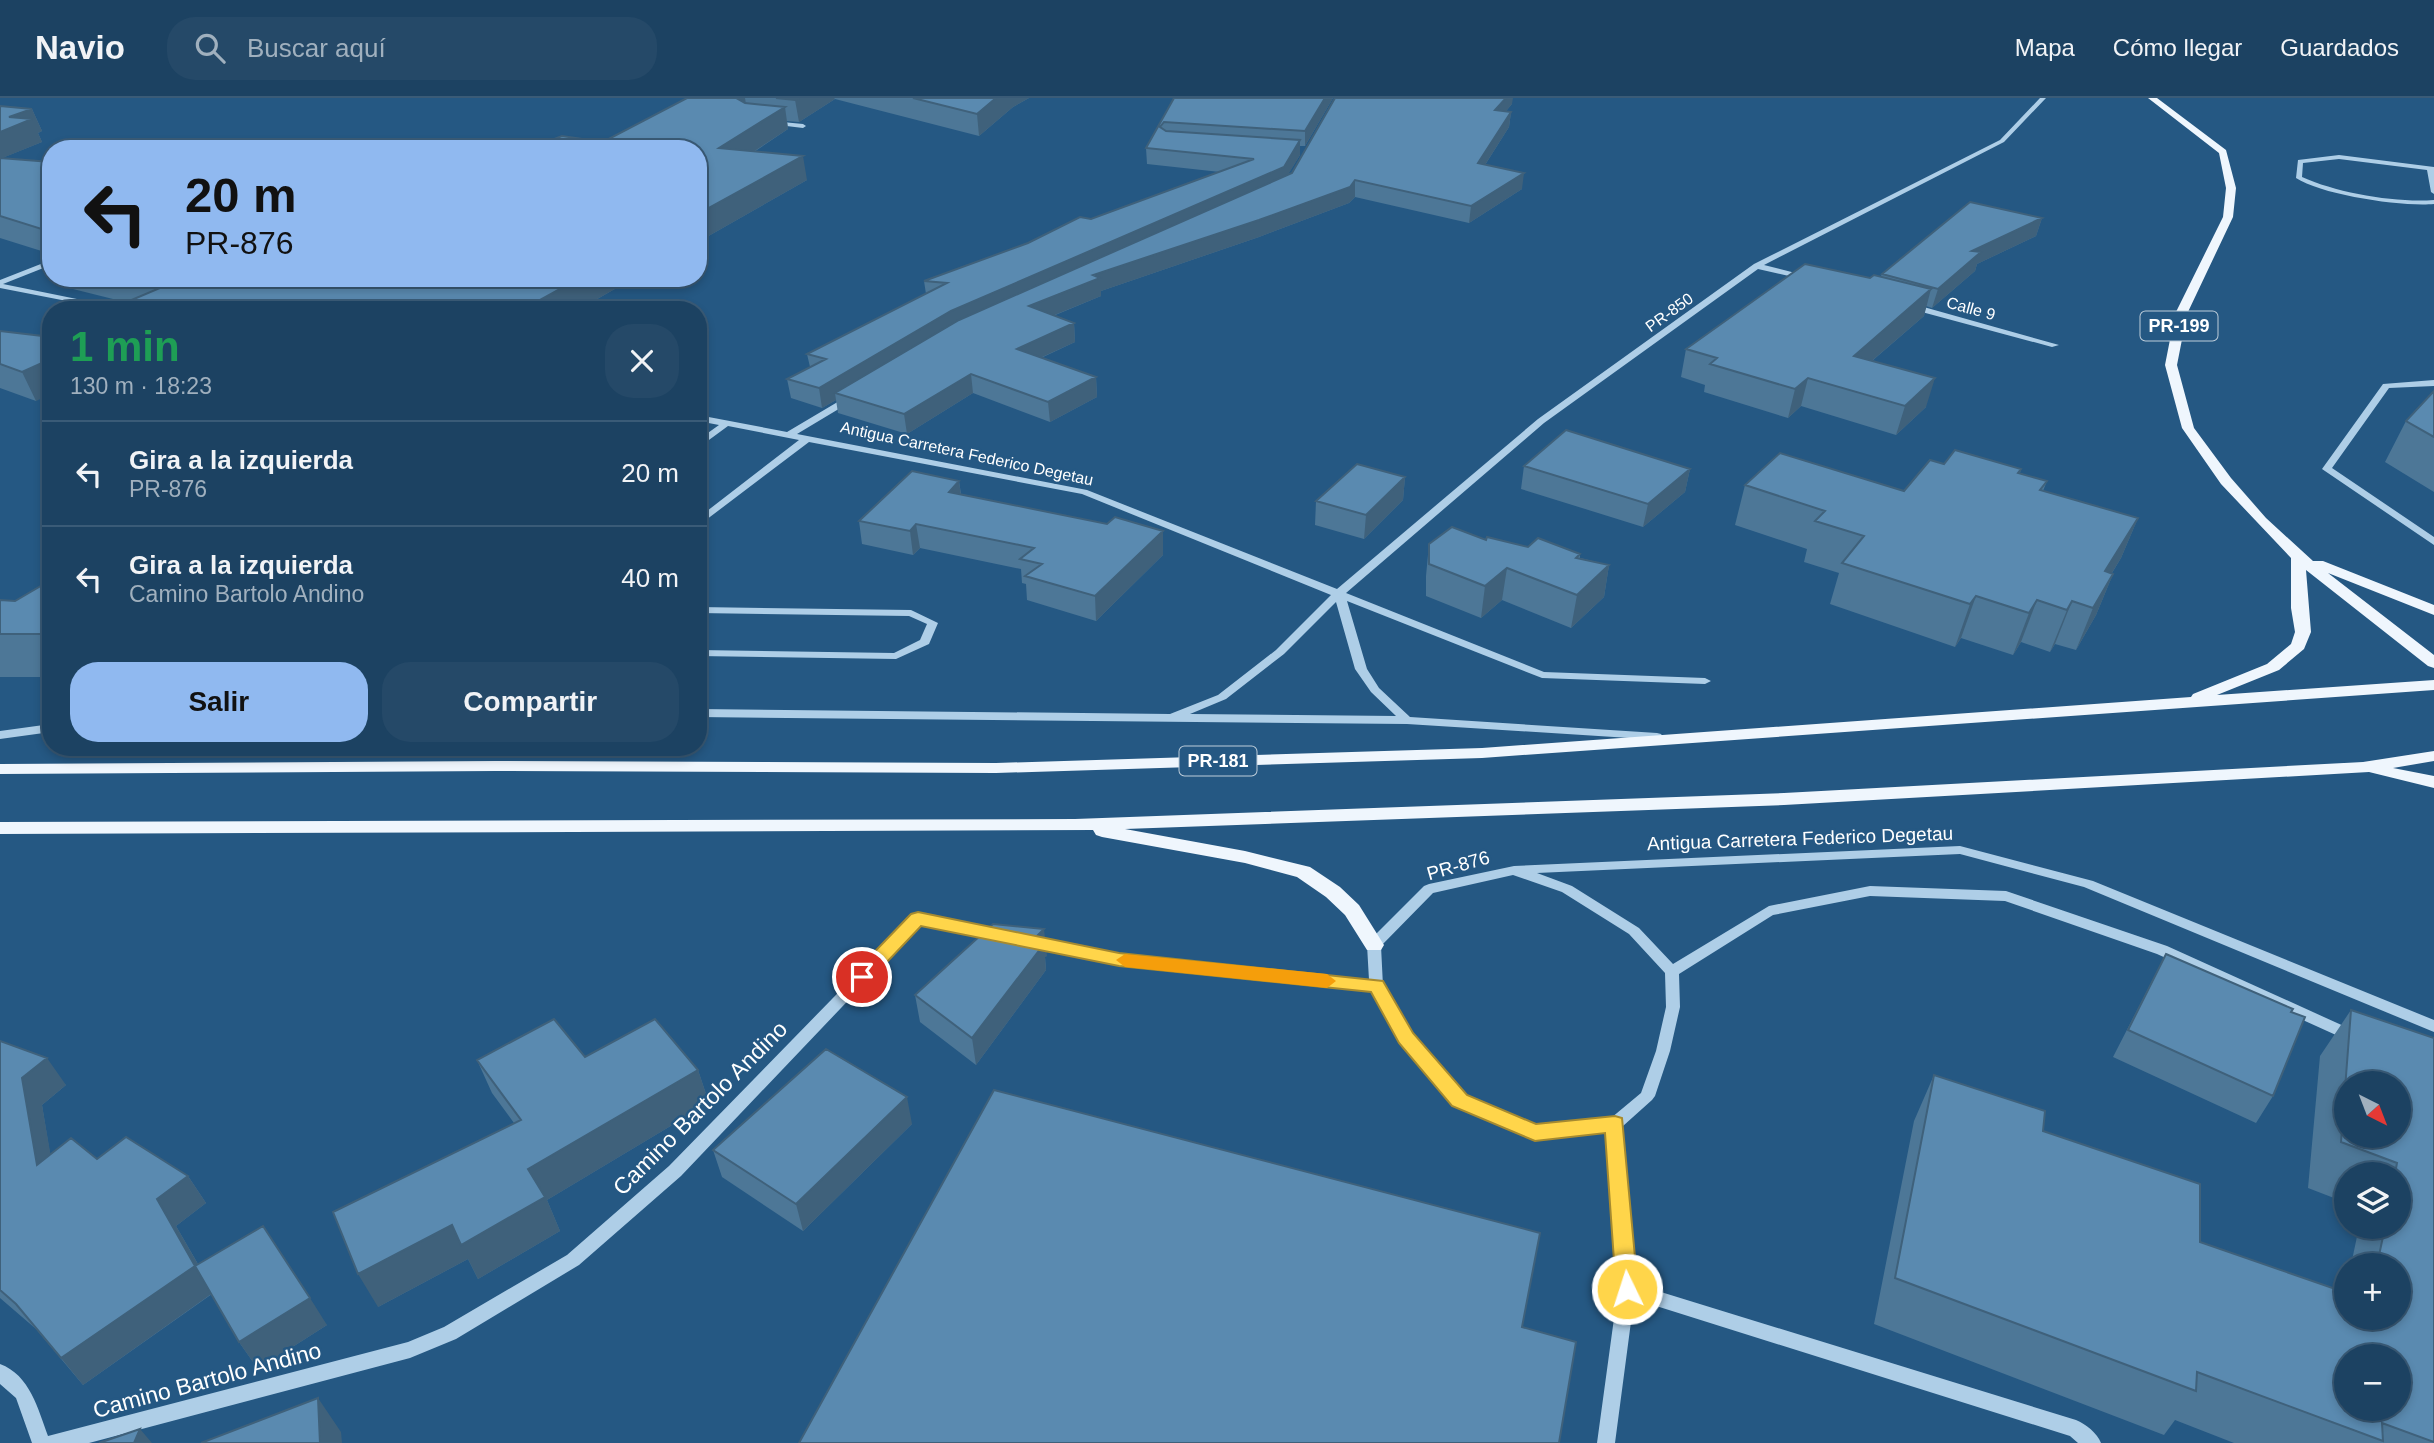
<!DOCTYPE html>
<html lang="es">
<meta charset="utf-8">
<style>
body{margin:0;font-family:Arial,sans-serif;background:#254968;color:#f1f3f6;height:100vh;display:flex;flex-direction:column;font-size:26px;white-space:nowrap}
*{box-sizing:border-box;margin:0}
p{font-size:23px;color:#a0b0be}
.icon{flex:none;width:38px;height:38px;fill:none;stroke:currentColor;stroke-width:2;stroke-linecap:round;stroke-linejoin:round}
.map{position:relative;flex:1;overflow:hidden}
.panel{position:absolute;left:42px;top:203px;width:665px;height:455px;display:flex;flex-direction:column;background:#1c4262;border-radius:28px;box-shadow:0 4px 10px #0003,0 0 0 2px #3a5b77}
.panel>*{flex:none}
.banner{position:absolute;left:42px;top:42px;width:665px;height:147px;border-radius:28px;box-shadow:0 4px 10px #0003,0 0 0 2px #3a5b77;background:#90b9f0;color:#111;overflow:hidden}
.needle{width:46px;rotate:138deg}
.fabs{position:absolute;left:2334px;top:973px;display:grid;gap:14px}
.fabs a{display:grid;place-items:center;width:77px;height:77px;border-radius:50%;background:#1c4262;box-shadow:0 4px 10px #0003,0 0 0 2px #3a5b77;font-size:35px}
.pin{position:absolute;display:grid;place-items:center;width:60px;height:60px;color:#fff;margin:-30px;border:4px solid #fff;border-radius:50%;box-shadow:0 2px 7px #0007}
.me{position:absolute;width:77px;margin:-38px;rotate:356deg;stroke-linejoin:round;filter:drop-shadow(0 0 5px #0008)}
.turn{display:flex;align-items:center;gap:24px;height:147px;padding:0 28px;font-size:32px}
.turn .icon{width:91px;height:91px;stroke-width:2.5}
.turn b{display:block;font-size:49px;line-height:60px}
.round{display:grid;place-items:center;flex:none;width:74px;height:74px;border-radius:28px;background:#254968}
.headline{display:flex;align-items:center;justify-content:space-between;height:119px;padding:0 28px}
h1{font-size:42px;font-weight:600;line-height:52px;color:#1e9e55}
.primary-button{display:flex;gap:14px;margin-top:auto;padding:14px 28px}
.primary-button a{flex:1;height:80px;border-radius:28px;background:#90b9f0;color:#111;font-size:28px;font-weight:600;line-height:80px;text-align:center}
.primary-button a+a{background:#254968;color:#f1f3f6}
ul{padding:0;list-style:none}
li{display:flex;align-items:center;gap:21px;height:105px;padding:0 28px;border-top:2px solid #3a5b77}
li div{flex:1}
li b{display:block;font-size:26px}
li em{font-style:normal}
header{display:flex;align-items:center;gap:42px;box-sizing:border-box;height:98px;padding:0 35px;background:#1c4262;border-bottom:2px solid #3a5b77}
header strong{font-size:33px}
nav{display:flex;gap:38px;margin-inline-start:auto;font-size:24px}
.search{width:490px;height:63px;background:#254968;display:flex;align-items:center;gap:18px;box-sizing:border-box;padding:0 24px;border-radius:28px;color:#a0b0be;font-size:26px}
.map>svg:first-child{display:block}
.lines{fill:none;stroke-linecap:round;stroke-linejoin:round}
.minor{fill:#aecee7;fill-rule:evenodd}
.major{fill:#eff6fd;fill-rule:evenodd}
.wall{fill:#4d7797}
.shaded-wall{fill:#3f617b}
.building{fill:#5a8ab0;stroke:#3f617b;stroke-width:2;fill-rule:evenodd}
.route{fill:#ffd54a;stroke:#a68a30;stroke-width:2}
.slow{fill:#f59e0b}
.labels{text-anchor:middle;stroke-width:5;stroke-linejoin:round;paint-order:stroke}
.far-street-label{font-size:16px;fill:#fff;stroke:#255883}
.shield{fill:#255883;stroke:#becdda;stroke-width:2}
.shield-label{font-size:18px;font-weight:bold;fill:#fff}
.street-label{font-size:19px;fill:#fff;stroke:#255883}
.near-street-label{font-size:23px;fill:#fff;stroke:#255883}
</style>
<header>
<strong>Navio</strong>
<div class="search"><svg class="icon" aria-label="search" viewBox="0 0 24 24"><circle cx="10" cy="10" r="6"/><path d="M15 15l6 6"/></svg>Buscar aquí</div>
<nav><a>Mapa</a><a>Cómo llegar</a><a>Guardados</a></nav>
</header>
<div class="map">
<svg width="2434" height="1345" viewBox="0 0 2434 1345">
<rect width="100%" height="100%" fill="#255883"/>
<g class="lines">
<path class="minor" d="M 2040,0 L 2046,0 L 2004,44 L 1764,167 L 1811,179 L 1811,183 L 1758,171 L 1544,325 L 1346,495 L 1544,574 L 1705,580 L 1711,583 L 1705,586 L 1542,580 L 1347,503 L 1367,571 L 1379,590 L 1410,619 L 1657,635 L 1661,636 L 1663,639 L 1661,642 L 1407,626 L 698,619 L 698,611 L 1170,616 L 1218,597 L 1276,552 L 1331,497 L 1082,396 L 809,344 L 698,428 L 698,420 L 799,342 L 728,328 L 698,350 L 698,342 L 719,327 L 698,323 L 698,317 L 787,334 L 846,299 L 852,299 L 852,303 L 797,336 L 1087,392 L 1337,491 L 1538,321 L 1754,166 L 2000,42 ZM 1336,504 L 1355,571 L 1371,594 L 1396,618 L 1190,616 L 1226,601 L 1284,556 Z
M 772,23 L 803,26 L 806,28 L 803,30 L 770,26 Z
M 2339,57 L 2434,69 L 2434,96 L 2431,94 L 2427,72 L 2339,61 L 2303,65 L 2302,79 C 2337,95 2396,105 2434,102 L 2434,106 C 2402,109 2322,97 2296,80 L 2298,62 Z
M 51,162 L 51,167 L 3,186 L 131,212 L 113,212 L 0,190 L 0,182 Z
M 1907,206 L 1913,206 L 2059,247 L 2052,249 L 1907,210 Z
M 2434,282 L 2434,288 L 2389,290 L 2332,370 L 2434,439 L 2434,447 L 2322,371 L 2383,286 Z
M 698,509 L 911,512 L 938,525 L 929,546 L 896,561 L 698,558 L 698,552 L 894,555 L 920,542 L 927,526 L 909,518 L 698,515 Z
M 51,626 L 51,634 L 0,641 L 0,633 Z
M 1960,748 L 2093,783 L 2434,922 L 2434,934 L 2084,789 L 1960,756 L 1537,775 L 1572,788 L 1639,830 L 1673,866 L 1769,808 L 1870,788 L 2006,793 L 2167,848 L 2357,934 L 2359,938 L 2357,942 L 2352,944 L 2347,942 L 2157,856 L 2005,803 L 1870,798 L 1773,817 L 1679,876 L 1680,909 L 1670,953 L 1655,998 L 1652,1002 L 1623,1028 L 1635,1186 L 2076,1322 C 2086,1326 2097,1335 2101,1345 L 2078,1345 L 2070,1338 L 1634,1201 L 1615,1345 L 1597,1345 L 1618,1191 L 1608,1033 L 1535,1040 L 1455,1007 L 1401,944 L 1372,893 L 1119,867 L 1030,848 L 1025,846 L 1023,843 L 1025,840 L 1030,838 L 1119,857 L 1369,882 L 1367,847 L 1369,843 L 1424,788 L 1429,786 L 1514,768 ZM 1513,777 L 1562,794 L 1629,836 L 1665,875 L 1666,909 L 1656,953 L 1641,995 L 1611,1020 L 1536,1028 L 1465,999 L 1411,936 L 1383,888 L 1381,848 L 1433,795 Z
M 918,816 L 998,832 L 1003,834 L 1005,837 L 1003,840 L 998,842 L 921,826 L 681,1078 L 579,1167 L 456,1241 L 410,1260 L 89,1345 L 32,1345 L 16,1300 L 0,1286 L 0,1266 C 30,1277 38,1311 48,1338 L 408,1244 L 444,1229 L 567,1157 L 669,1068 L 913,818 Z"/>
<path class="major" d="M 2148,0 L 2157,0 L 2226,52 L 2236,90 L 2233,119 L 2187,216 L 2177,267 L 2194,330 L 2231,380 L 2266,420 L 2313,463 L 2323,463 L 2434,507 L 2434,517 L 2328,475 L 2434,557 L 2434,570 L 2428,568 L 2306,472 L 2311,534 L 2304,551 L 2279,572 L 2217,597 L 2434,582 L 2434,592 L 1482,660 L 996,675 L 495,673 L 0,676 L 0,666 L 495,663 L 996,665 L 1482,650 L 2191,599 L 2193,596 L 2267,566 L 2291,546 L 2295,534 L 2291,510 L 2291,460 L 2221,386 L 2182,330 L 2165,267 L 2175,216 L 2223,119 L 2226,90 L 2219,55 Z
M 2434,653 L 2434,663 L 2393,670 L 2434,678 L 2434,690 L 2369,674 L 1784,707 L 1125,731 L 1245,753 L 1310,769 L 1340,789 L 1359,807 L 1384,847 L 1381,852 L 1367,852 L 1345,817 L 1326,799 L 1297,779 L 1245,765 L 1102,739 L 1096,737 L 1093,732 L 0,736 L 0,724 L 1075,721 L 1784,695 L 2363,664 Z"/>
</g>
<path class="wall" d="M 687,0 L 1029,0 L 1013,9 L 979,38 L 835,1 L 799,24 L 787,23 L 788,31 L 754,54 L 807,82 L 698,144 L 698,51 L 603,44 Z
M 1174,0 L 1333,0 L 1305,48 L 1300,48 L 1300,57 L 1288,76 L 1512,6 L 1506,13 L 1511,14 L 1509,29 L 1485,67 L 1522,91 L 1469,125 L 1355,99 L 1349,105 L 1259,139 L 1101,193 L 1101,198 L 1053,218 L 1074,225 L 1075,244 L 1041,260 L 1096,279 L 1097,299 L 1050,324 L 973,295 L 907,336 L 838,315 L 836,302 L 822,310 L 791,300 L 787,281 L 810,269 L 807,256 L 926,196 L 924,183 L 1220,74 L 1147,66 L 1146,50 Z
M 0,8 L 32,11 L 42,33 L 38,35 L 42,44 L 2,60 L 51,64 L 51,156 L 0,140 Z
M 2042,120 L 2036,138 L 1977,166 L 1975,173 L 1932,210 L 1926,208 L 1924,218 L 1872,263 L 1926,309 L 1896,337 L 1801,308 L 1788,320 L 1704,294 L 1705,287 L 1681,279 L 1686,251 L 1870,180 L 1881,178 L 1882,176 Z
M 68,180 L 634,180 L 578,212 L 108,212 L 125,204 L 73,191 Z
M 0,233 L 51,239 L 36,303 L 0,290 Z
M 2434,293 L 2434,394 L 2385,364 L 2406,323 Z
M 1944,366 L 2021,371 L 2020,375 L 2047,383 L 2043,393 L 2138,420 L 2121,460 L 2112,475 L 2113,476 L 2096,517 L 2076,552 L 2055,546 L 2050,554 L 2021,544 L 2013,557 L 1961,540 L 1955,549 L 1830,506 L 1839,475 L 1804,464 L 1807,451 L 1735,427 L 1745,387 L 1904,393 Z
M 1524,368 L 1690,371 L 1685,394 L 1643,429 L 1521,391 Z
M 1405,379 L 1403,402 L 1364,441 L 1315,427 L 1316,403 Z
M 959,383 L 961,396 L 1107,426 L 1163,433 L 1163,457 L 1096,523 L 1027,502 L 1026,486 L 1022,485 L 1021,471 L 920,450 L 913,457 L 862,446 L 859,423 Z
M 1429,446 L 1528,449 L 1580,456 L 1580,460 L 1609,467 L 1604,499 L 1571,530 L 1502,502 L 1481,520 L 1426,498 L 1426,478 Z
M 51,482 L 51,579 L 0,579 L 0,502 L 15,503 Z
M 1047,858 L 1045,859 L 1046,872 L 976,967 L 920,924 L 915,897 Z
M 2152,883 L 2291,914 L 2273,998 L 2256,1025 L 2113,959 Z
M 2351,912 L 2434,940 L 2434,1345 L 2234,1345 L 2175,1322 L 2164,1337 L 1874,1226 L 1914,1023 L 1934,977 L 2043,1033 L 2200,1144 L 2345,1194 L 2347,1184 L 2347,1220 L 2399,1220 L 2399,1167 L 2351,1167 L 2359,1129 L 2399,1129 L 2399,1076 L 2347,1076 L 2347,1105 L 2308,1090 L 2320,958 Z
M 0,943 L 66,987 L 42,1007 L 50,1056 L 97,1061 L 188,1078 L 206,1105 L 176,1128 L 198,1166 L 327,1227 L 258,1271 L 239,1244 L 212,1196 L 83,1287 L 36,1231 L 0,1200 Z
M 585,959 L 698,972 L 709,1005 L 547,1102 L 560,1133 L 478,1181 L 468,1161 L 378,1209 L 514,1025 L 492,995 L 477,962 Z
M 912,1026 L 803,1133 L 722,1079 L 713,1052 Z"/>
<path class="shaded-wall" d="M 731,0 L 745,0 L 746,6 Z
M 799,0 L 834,0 L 835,1 L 799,24 L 795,2 Z
M 996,0 L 1029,0 L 1013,9 L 979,38 L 977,16 Z
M 1325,0 L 1333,0 L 1305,48 L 1305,33 Z
M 1506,0 L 1513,0 L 1512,6 L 1494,27 L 1495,12 Z
M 785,9 L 788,31 L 724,73 L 719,50 Z
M 32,11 L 42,33 L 38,35 L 42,44 L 0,61 L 0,34 L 9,19 Z
M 1511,14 L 1509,29 L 1476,81 L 1478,65 Z
M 1300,42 L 1300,57 L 1283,85 L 835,295 L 836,302 L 822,310 L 819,290 L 951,213 Z
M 803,58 L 807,82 L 698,144 L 698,116 Z
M 1524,75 L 1522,91 L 1469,125 L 1471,108 Z
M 1355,82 L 1355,99 L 1349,105 L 1259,139 L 1101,193 L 1101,198 L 1030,227 L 1029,208 L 1093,177 Z
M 2042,120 L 2036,138 L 1977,166 L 1975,173 L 1932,210 L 1938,191 L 1972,153 Z
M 580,180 L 634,180 L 578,212 L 522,212 Z
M 1931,191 L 1924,218 L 1846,285 L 1854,258 Z
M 388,205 L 391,212 L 375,212 Z
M 1074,225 L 1075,244 L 1018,270 L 1017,251 Z
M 51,261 L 51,296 L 36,303 L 22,274 Z
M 971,276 L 973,295 L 907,336 L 904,316 Z
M 1096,279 L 1097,299 L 1050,324 L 1048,304 Z
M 1808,280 L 1801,308 L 1788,320 L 1795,291 Z
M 1935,280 L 1926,309 L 1896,337 L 1905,308 Z
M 1690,371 L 1685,394 L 1643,429 L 1648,406 Z
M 1405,379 L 1403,402 L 1364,441 L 1366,417 Z
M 959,383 L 962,406 L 949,394 Z
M 2138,420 L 2121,460 L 2091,509 L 2105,473 Z
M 916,426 L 920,450 L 913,457 L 910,433 Z
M 1163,433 L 1163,457 L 1096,523 L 1095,498 Z
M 1609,467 L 1604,499 L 1571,530 L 1577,497 Z
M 1507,470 L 1502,502 L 1481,520 L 1485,488 Z
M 2113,476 L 2096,517 L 2076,552 L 2093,510 Z
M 1976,498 L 1961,540 L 1955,549 L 1970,506 Z
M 2037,502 L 2021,544 L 2013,557 L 2029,515 Z
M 2072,503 L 2055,546 L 2050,554 L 2067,512 Z
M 1044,831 L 1047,858 L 1045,859 L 1046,872 L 976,967 L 972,940 L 1034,841 Z
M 47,960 L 66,987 L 42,1007 L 57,1094 L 37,1067 L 22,980 Z
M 698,972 L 709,1005 L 547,1102 L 560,1133 L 478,1181 L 468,1161 L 378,1209 L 358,1176 L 528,1071 Z
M 907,999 L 912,1026 L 803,1133 L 796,1106 Z
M 188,1078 L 206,1105 L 176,1128 L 214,1194 L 83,1287 L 61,1260 L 157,1101 Z
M 310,1200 L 327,1227 L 258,1271 L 239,1244 Z
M 318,1300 L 341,1334 L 342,1345 L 320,1345 Z
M 140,1331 L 152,1345 L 134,1345 Z"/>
<path class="building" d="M 687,0 L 736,0 L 745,5 L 785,9 L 719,50 L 803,58 L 698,116 L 698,51 L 528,51 L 562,38 L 603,44 Z
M 776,0 L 799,0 L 795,2 Z
M 913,0 L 996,0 L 977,16 Z
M 1174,0 L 1325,0 L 1305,33 L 1164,24 L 1160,29 L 1166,33 L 1300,42 L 1284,69 L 951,213 L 819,290 L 787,281 L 826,261 L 807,256 L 947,185 L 924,183 L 1028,145 L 1080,119 L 1091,121 L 1254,61 L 1146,50 Z
M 1335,0 L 1506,0 L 1495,12 L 1511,14 L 1478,65 L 1524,75 L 1471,108 L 1355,82 L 1350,89 L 1259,122 L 1093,177 L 1100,180 L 1029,208 L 1074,225 L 1017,251 L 1096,279 L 1048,304 L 971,276 L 904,316 L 835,295 L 959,222 L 1292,75 Z
M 0,8 L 32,11 L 9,19 L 32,21 L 0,34 Z
M 0,60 L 51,64 L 51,134 L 0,118 Z
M 1970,104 L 2042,120 L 1972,153 L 1981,154 L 1938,191 L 1882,176 Z
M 1805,166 L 1870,180 L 1874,177 L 1931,191 L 1854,258 L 1935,280 L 1905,308 L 1808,280 L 1795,291 L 1710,266 L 1717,260 L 1686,251 Z
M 123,180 L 580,180 L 522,212 L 438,212 L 388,205 L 375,212 L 108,212 L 160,190 Z
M 0,233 L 51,239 L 51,261 L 22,274 L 0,266 Z
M 2434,293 L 2434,339 L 2406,323 Z
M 1566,332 L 1690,371 L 1648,406 L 1524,368 Z
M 1955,352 L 2021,371 L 2018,375 L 2047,383 L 2040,392 L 2138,420 L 2105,473 L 2113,476 L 2093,510 L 2072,503 L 2067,512 L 2037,502 L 2029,515 L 1976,498 L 1970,506 L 1842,465 L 1864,438 L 1815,423 L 1825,413 L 1745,387 L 1780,355 L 1904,393 L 1930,362 L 1944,366 Z
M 1357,366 L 1405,379 L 1366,417 L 1316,403 Z
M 912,373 L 959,383 L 949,394 L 1107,426 L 1115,419 L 1163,433 L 1095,498 L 1025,478 L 1042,466 L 1020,461 L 1034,450 L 916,426 L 910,433 L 859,423 Z
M 1452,429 L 1486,442 L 1487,439 L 1528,449 L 1538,440 L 1580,456 L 1576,460 L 1609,467 L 1577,497 L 1507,470 L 1485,488 L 1429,466 L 1429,446 Z
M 51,482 L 51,536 L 0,536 L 0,502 L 15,503 Z
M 993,826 L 1044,831 L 1034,841 L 1044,846 L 972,940 L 915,897 Z
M 2166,856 L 2293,911 L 2291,914 L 2305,919 L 2273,998 L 2128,932 Z
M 2351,912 L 2434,940 L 2434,1344 L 2382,1325 L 2383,1343 L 2197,1274 L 2196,1293 L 1895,1180 L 1934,977 L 2045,1013 L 2043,1033 L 2200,1086 L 2200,1144 L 2347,1195 L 2347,1220 L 2399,1220 L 2399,1167 L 2377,1167 L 2385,1129 L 2399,1129 L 2399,1076 L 2395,1076 L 2397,1065 L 2341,1044 ZM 2347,985 L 2399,985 L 2399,1038 L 2347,1038 ZM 2347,1258 L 2399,1258 L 2399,1311 L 2347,1311 Z
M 554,921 L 585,959 L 655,921 L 698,972 L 528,1071 L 545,1099 L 461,1147 L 452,1127 L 358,1176 L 333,1114 L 521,1022 L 477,962 Z
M 0,943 L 47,960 L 22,980 L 37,1067 L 71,1040 L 97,1061 L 126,1039 L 188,1078 L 157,1101 L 195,1168 L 61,1260 L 16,1206 L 0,1192 Z
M 826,951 L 907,999 L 796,1106 L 713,1052 Z
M 994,992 L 1540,1135 L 1522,1229 L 1576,1244 L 1559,1345 L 799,1345 Z
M 263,1128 L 310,1200 L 239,1244 L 195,1168 Z
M 318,1300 L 320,1345 L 201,1345 Z
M 140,1331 L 134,1345 L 99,1345 Z"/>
<path class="route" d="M 918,814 L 1119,855 L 1383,883 L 1413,935 L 1467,997 L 1536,1026 L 1615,1018 L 1622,1020 L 1638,1191 L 1635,1198 L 1627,1201 L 1619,1198 L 1616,1191 L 1605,1035 L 1535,1043 L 1452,1008 L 1399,945 L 1371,894 L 1119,868 L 921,828 L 868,884 L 855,884 L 852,879 L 855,874 L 911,816 Z"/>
<path class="slow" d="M 1125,856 L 1327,876 L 1336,883 L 1327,890 L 1125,869 L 1116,862 Z"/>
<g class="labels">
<g class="far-street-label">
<text transform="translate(1971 210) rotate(15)" y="6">Calle 9</text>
<text transform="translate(1669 214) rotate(-36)" y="6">PR-850</text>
<text transform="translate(967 355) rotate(12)" y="6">Antigua Carretera Federico Degetau</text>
</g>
<g class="shield">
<rect x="2140.5" y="213.5" width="77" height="29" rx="5"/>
<rect x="1179.5" y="648.5" width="77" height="29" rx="5"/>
</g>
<g class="shield-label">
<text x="2179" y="234">PR-199</text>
<text x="1218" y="669">PR-181</text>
</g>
<g class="street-label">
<text transform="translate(1800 740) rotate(-2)" y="7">Antigua Carretera Federico Degetau</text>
<text transform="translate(1458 767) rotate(-16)" y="7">PR-876</text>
</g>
<g class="near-street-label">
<text transform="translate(700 1010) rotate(-45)" y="8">Camino Bartolo Andino</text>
<text transform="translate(207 1282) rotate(-15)" y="8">Camino Bartolo Andino</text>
</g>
</g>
</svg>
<div class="fabs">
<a><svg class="needle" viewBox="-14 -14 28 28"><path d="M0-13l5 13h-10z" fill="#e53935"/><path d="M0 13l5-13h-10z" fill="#a0b0be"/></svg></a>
<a><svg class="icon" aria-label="layers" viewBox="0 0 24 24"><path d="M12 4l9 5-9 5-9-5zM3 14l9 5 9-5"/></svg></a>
<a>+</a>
<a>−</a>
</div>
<div class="pin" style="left:862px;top:879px;background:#d93025"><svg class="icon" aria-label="arrive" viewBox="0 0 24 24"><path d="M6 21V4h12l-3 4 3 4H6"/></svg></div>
<svg class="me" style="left:1627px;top:1191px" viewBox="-20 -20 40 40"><circle r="17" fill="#ffd54a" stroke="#fff" stroke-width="3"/><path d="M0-11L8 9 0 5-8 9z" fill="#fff"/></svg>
<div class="banner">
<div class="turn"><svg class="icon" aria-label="left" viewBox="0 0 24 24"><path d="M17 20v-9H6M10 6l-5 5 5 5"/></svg><div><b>20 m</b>PR-876</div></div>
</div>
<section class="panel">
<div class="headline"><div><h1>1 min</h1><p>130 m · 18:23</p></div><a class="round"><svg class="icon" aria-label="close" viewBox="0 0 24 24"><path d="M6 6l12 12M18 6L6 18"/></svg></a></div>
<ul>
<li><svg class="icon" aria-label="left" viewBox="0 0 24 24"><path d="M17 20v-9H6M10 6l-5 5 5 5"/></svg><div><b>Gira a la izquierda</b><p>PR-876</p></div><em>20 m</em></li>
<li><svg class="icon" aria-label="left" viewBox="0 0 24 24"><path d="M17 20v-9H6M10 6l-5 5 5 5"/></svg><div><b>Gira a la izquierda</b><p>Camino Bartolo Andino</p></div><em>40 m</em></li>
</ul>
<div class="primary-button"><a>Salir</a><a>Compartir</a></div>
</section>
</div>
